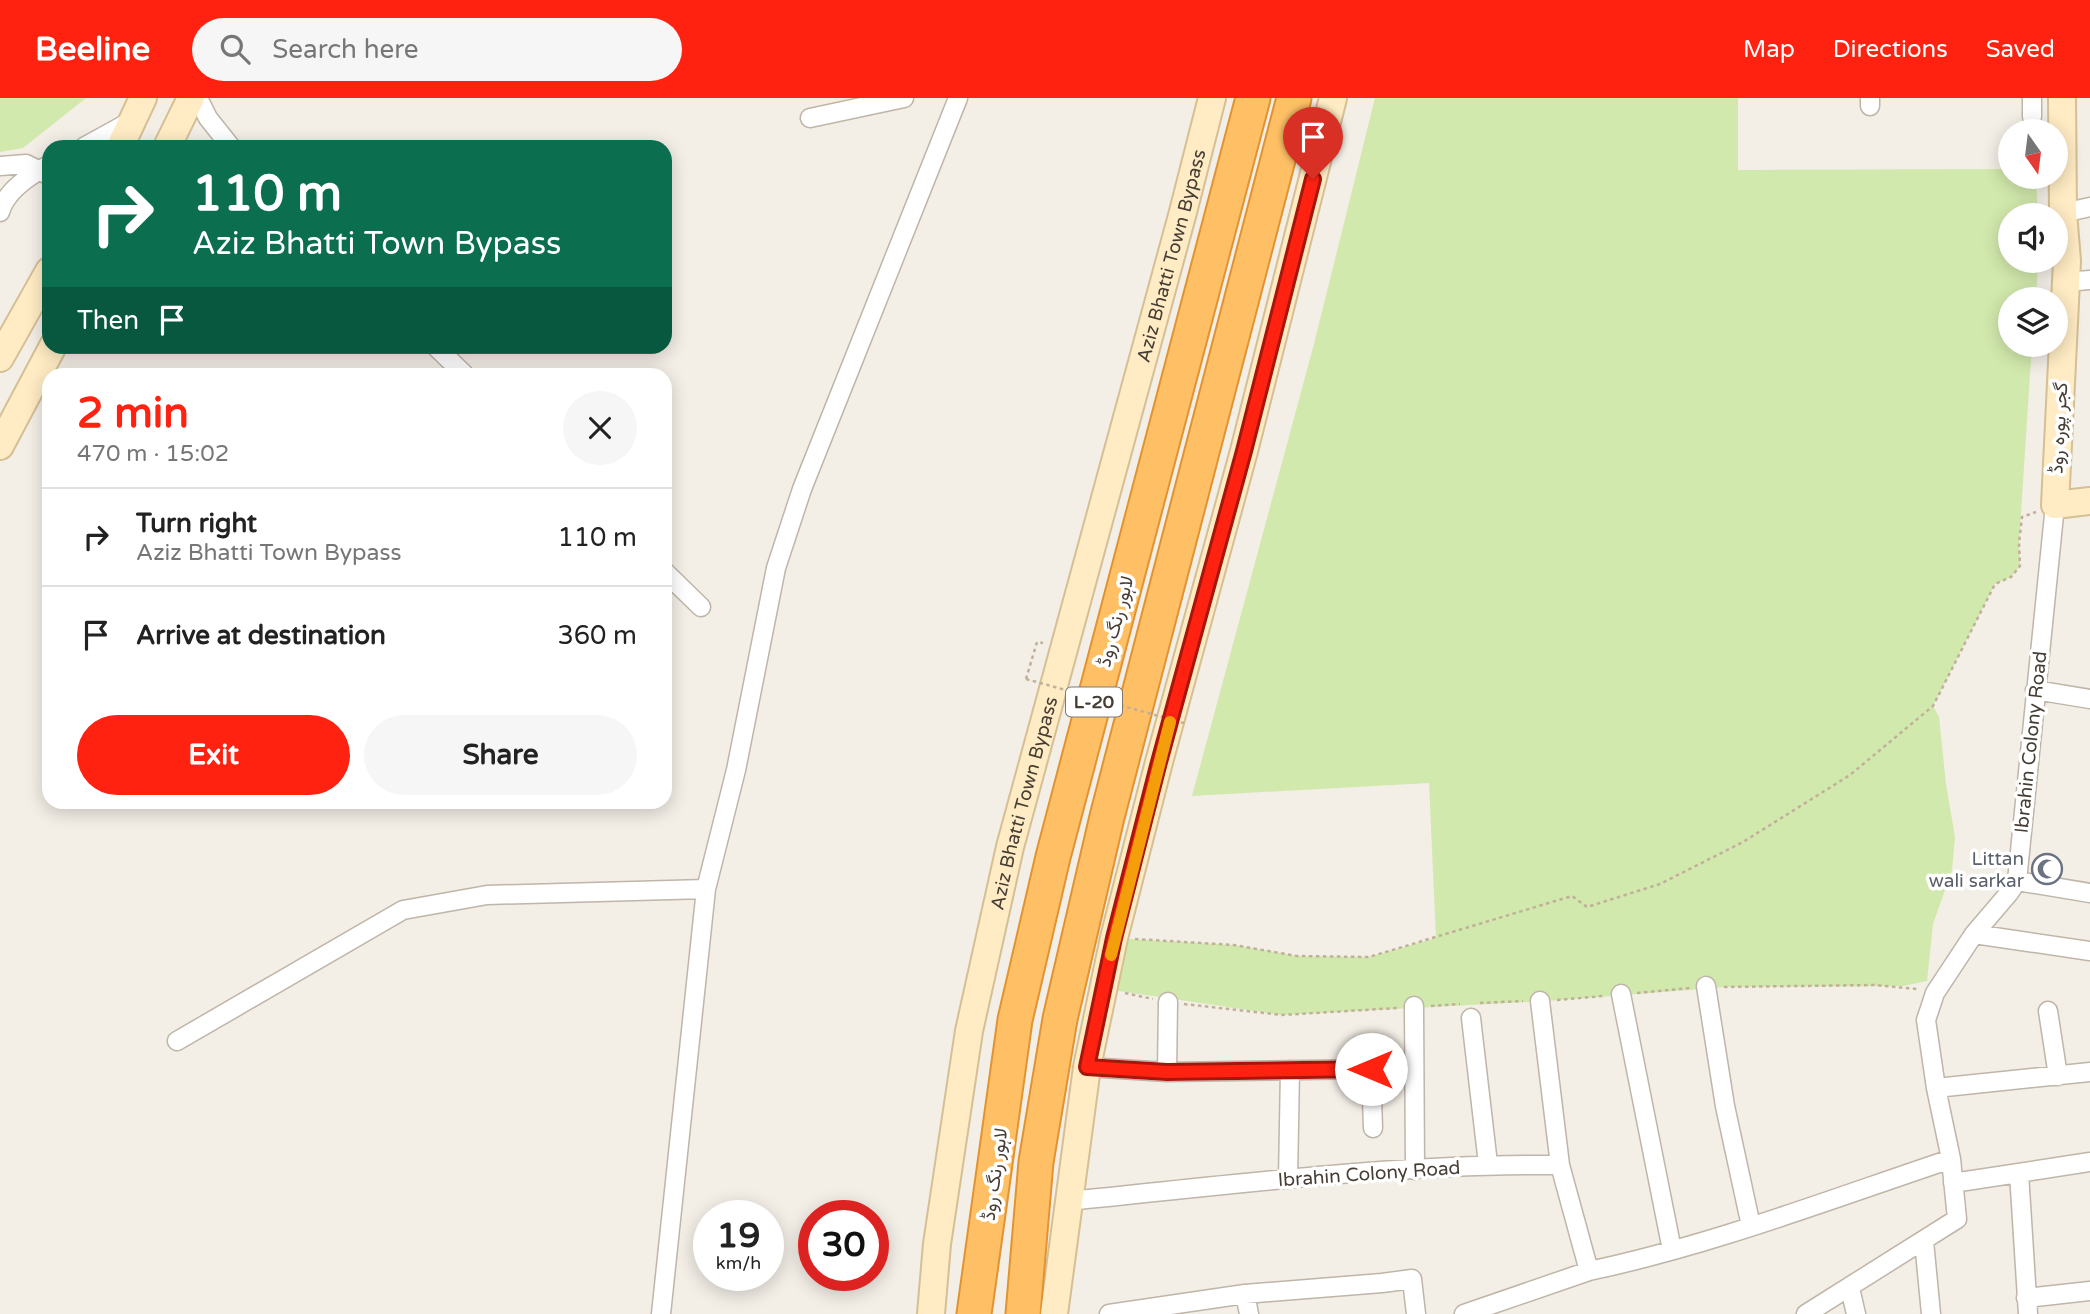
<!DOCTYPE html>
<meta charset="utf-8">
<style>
body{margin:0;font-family:"Varela Round",Vazirmatn,sans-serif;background:#f6f6f6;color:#222;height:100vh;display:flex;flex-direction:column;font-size:26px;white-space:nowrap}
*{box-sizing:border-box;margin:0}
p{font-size:23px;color:#767676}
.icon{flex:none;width:38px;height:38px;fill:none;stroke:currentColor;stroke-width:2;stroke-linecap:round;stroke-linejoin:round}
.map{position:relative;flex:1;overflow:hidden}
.side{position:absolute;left:42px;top:270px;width:630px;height:441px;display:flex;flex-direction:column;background:#fff;border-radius:21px;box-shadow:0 4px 18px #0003}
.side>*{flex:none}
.banner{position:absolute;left:42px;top:42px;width:630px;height:214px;border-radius:21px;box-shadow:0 4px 18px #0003;background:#0b6e4f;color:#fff;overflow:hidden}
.needle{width:46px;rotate:166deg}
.buttons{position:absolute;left:1998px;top:21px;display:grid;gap:14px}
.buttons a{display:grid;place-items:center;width:70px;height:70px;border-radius:50%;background:#fff;box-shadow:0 4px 18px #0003;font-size:35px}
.speed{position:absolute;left:693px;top:1102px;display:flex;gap:14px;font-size:35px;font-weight:700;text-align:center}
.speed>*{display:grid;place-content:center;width:91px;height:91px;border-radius:50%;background:#fff;box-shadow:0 4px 18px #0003;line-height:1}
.speed small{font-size:18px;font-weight:400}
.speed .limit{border:10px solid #d22;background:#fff;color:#111}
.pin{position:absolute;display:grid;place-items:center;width:60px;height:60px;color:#fff;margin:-72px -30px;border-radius:50% 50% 50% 0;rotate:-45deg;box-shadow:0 0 7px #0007}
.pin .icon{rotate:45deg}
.me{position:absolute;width:77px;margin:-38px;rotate:270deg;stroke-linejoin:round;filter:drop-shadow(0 0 5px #0008)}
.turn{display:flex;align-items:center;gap:24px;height:147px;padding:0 35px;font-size:32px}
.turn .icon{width:91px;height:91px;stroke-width:2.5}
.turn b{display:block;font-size:49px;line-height:60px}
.then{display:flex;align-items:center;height:66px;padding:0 35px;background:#0003;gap:14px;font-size:26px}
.round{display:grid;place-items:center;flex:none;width:74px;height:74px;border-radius:37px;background:#f6f6f6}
.summary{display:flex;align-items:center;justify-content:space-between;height:119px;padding:0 35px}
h1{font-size:42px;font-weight:700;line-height:52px;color:#f21}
.button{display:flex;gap:14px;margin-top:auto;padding:14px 35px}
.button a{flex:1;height:80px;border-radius:42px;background:#f21;color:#fff;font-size:28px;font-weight:700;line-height:80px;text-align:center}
.button a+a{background:#f6f6f6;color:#222}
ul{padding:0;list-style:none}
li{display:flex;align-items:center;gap:21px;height:98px;padding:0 35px;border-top:2px solid #e0e0e0}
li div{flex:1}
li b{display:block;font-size:26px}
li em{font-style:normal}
header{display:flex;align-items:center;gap:42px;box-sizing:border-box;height:98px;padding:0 35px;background:#f21;color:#fff}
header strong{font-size:33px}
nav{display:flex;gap:38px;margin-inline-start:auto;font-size:24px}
.search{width:490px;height:63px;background:#f6f6f6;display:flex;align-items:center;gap:18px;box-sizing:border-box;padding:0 24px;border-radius:38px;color:#767676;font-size:26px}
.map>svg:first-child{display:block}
.green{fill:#d2e9ad}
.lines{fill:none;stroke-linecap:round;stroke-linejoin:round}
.street-casing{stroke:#bfb5a8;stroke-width:21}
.secondary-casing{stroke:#d5bf94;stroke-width:30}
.highway-casing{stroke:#e19332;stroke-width:37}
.path{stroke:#c1b099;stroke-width:2.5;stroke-dasharray:3.5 3.5;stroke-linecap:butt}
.street{stroke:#fff;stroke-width:18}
.secondary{stroke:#ffecc4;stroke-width:26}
.highway{stroke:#ffc065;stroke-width:33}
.path-bridge{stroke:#c1b099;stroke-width:2.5;stroke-dasharray:3.5 3.5;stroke-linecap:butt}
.route-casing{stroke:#a6160b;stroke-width:18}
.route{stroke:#f21;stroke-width:12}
.slow{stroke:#f59e0b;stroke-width:12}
.labels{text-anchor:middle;stroke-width:7;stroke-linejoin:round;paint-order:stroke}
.shield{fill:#fff;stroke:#7e7872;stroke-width:2}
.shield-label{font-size:18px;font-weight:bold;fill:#463e35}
.street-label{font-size:19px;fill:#463e35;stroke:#fff}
.worship-label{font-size:19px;fill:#5b616d;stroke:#fff;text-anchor:end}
</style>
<header>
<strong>Beeline</strong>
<div class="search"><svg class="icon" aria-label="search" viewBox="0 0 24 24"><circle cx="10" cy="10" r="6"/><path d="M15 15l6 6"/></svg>Search here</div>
<nav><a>Map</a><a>Directions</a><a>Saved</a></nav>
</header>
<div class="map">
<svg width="2090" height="1216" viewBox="0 0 2090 1216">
<rect width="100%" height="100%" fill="#f3eee6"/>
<path class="green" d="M 0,0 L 86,0 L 23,50 L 0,54 Z
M 1375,0 L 1738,0 L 1738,72 L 2011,71 L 2011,79 L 2036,79 L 2038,117 L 2011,117 L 2011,163 L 2038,163 L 2036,201 L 2011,201 L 2011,247 L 2032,247 L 2019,445 L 2020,468 L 2011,479 L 1995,486 L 1933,608 L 1939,619 L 1946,686 L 1955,739 L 1952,772 L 1933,826 L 1927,883 L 1903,888 L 1727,889 L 1547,903 L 1282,917 L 1105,891 L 1114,840 L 1234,847 L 1297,858 L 1369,859 L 1436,840 L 1429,685 L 1192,698 L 1314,246 Z"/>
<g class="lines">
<g class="street-casing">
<path id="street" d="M 198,0 L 208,20 L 231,49
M 2032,0 L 2032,19
M 1870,8 L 1870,0
M 810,20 L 904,0
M 84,49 L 133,22
M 0,68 L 26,66 L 46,76
M 0,114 C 6,93 30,77 49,67
M 2063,115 L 2090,109
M 2065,184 L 2090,182
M 435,248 L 464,276
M 665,474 L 701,509
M 2035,592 L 2090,601
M 2017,783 L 2090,795
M 1974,836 L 2090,853
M 1706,888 L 1725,1008 L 1751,1128
M 1621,896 L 1672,1152
M 1540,903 L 1560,1067
M 1414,908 L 1415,1072
M 2048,913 L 2058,978
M 1471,920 L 1488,1066
M 177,943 L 403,812 L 487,797 L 706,791
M 1087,969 L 1167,974 L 1371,971 L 1373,1030
M 1167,974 L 1168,904
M 1936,990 L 2090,974
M 2019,1075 L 2028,1216
M 1288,1081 L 1290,972
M 1953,1085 L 2090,1064
M 1069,1103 C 1231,1087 1397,1065 1560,1067 L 1589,1173 C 1712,1147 1831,1101 1951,1061
M 1924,1143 L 1931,1216
M 1850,1190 L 1856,1216
M 1245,1196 L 1249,1216
M 2026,1200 L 2090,1193
M 661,1216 L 706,791 L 736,672 L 776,470 L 802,391 L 958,0
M 1109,1216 L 1245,1196 L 1382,1185 L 1412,1181 L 1416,1216
M 1464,1216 L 1589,1173
M 1806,1216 L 1957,1121 L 1951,1061 L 1936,990 L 1926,922 L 1935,895 L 1974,836 L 2009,795 L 2017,783 L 2055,407"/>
</g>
<g class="secondary-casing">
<g id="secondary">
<path d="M 2062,0 L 2063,115 L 2067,163 L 2055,407 L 2090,403"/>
<path d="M 120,49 L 143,0"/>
<path d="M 167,49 L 191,0"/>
<path d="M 0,260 L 49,173"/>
<path d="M 0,348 L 53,248"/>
<path id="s1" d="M 931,1216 L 937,1146 L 969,933 L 1010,749 L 1183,114 L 1212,0"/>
<path d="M 1054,1216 L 1087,969 L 1114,840 L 1159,664 L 1244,353 L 1333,0"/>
</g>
</g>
<g class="highway-casing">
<path id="highway" d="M 974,1216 L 1015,922 L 1053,759 L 1253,0
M 1023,1216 L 1036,1064 L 1060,921 L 1107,719 L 1294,0"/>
</g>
<path class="path" d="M 1026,581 L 1037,544 L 1043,545
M 1135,841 L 1234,847 L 1297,858 L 1369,859 L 1572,798 L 1587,809 L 1660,786 L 1743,744 L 1850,677 L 1933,608 L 1995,486 L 2011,479 L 2020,468 L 2019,445 L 2022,419 L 2036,414
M 1724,889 L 1874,887 L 1917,891
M 1125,895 L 1153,901
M 1637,895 L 1690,890
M 1557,902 L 1603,898
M 1480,905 L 1523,903
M 1184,906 L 1282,917 L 1397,910
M 1431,908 L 1460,906"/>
<use href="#street" class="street"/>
<use href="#secondary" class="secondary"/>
<use href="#highway" class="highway"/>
<path class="path-bridge" d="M 1026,581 L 1184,625"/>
</g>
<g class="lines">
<g class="route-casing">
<path id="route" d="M 1313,81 L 1244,353 L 1159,664 L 1114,840 L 1087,969 L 1167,974 L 1371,971"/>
</g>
<use href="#route" class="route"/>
<path class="slow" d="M 1111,857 L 1170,624"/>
</g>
<defs>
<g id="mosque-ring" transform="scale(1.575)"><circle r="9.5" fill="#fff" stroke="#6b7280" stroke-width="1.5"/><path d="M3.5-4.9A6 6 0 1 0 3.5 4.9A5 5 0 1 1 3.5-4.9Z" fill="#6b7280"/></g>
</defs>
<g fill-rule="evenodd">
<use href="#mosque-ring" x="2047" y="771"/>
</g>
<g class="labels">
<rect class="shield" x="1066" y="589.5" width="56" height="29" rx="5"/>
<g class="shield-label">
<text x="1094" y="610">L-20</text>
</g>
<g class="street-label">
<text dy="7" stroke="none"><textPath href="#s1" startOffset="1087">Aziz Bhatti Town Bypass</textPath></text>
<text transform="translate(2058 330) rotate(-87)" y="7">گجر پورہ روڈ</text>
<text transform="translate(1115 523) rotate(-75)" y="7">لاہور رنگ روڈ</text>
<text transform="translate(2030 644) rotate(-84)" y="7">Ibrahin Colony Road</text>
<text dy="7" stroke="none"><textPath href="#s1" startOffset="520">Aziz Bhatti Town Bypass</textPath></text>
<text transform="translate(1369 1075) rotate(-4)" y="7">Ibrahin Colony Road</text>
<text transform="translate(994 1076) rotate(-82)" y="7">لاہور رنگ روڈ</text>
</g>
<g class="worship-label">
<text x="2024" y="767">Littan<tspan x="2024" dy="22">wali sarkar</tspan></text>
</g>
</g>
</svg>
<div class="buttons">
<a><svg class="needle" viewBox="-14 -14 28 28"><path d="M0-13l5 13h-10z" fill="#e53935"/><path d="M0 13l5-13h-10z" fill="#767676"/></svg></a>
<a><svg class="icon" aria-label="sound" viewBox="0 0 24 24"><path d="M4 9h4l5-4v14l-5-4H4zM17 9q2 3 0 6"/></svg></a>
<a><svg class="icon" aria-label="layers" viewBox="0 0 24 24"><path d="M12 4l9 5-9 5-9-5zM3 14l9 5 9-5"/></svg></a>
</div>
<div class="speed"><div>19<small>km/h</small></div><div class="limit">30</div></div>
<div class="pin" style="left:1313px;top:81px;background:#d93025"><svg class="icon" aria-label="arrive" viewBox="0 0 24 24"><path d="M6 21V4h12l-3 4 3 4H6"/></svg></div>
<svg class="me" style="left:1371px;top:971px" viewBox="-20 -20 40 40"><circle r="19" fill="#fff"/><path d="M0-13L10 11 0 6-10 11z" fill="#f21"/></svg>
<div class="banner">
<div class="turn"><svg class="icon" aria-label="right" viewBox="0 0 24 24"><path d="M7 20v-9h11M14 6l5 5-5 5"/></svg><div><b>110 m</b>Aziz Bhatti Town Bypass</div></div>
<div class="then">Then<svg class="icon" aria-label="arrive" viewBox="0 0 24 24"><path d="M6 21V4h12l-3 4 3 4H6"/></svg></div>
</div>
<section class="side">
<div class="summary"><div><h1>2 min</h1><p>470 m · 15:02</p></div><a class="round"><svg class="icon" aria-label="close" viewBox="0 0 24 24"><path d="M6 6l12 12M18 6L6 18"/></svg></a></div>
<ul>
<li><svg class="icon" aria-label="right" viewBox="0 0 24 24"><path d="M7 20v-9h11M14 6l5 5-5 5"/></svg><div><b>Turn right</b><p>Aziz Bhatti Town Bypass</p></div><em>110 m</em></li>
<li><svg class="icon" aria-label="arrive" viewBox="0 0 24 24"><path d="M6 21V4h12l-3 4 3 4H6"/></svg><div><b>Arrive at destination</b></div><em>360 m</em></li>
</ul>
<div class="button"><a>Exit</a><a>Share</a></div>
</section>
</div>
